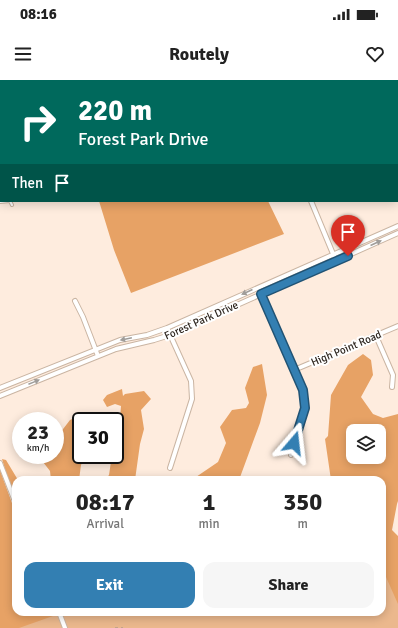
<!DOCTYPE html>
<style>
body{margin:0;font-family:Signika,sans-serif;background:#f6f6f6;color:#222;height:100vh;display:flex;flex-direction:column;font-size:15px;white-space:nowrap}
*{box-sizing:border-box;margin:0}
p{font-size:13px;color:#767676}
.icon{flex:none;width:22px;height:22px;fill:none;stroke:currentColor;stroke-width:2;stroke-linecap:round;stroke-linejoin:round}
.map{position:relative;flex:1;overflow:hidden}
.panel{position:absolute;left:12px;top:396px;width:374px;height:140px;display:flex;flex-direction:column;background:#fff;border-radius:12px;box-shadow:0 2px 10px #0003}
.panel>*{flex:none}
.banner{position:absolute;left:0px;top:0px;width:398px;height:122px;box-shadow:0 2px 10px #0003;background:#00695c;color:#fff;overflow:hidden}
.controls{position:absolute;left:346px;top:344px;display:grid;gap:8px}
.controls a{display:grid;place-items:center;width:40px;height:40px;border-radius:8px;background:#fff;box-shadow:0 2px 10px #0003;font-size:20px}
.speed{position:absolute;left:12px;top:332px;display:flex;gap:8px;font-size:20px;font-weight:700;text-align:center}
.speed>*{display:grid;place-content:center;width:52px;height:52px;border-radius:50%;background:#fff;box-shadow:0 2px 10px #0003;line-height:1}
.speed small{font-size:10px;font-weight:400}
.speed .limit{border:2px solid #111;border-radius:6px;background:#fff;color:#111}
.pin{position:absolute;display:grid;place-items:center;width:34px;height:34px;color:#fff;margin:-41px -17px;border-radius:50% 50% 50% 0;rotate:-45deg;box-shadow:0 0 4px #0007}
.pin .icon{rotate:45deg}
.me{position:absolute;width:44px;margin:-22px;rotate:17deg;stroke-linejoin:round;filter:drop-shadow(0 0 3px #0008)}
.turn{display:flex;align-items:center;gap:14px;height:84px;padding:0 12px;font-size:18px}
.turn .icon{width:52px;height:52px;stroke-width:2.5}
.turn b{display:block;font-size:28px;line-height:34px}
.then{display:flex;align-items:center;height:38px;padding:0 12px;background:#0003;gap:8px;font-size:15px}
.eta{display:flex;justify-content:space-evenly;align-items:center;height:68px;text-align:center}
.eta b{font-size:24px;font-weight:800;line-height:28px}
.action{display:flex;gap:8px;margin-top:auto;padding:8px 12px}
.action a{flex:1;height:46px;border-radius:12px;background:#337fb2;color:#fff;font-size:16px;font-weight:800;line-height:46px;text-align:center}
.action a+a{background:#f6f6f6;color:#222}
.status{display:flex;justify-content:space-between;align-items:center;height:28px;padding:0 20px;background:#fff;direction:ltr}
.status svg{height:11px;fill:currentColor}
header{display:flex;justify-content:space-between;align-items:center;height:52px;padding:0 12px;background:#fff;font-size:18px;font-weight:800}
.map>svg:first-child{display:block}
.green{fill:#ebb88d}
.forest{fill:#e7a265;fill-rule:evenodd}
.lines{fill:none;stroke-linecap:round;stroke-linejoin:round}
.lane-casing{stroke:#cab5a3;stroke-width:4}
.street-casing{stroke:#cab5a3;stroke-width:6}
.highway-casing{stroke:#cab5a3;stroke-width:9}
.path{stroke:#9c8f84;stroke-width:1;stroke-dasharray:3 3;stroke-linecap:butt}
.lane{stroke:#fff;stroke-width:2}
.street{stroke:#fff;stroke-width:4}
.highway{stroke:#fff;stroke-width:7}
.oneway{fill:#a09d9a}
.route-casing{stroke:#215374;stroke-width:10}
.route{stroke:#337fb2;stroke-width:7}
.labels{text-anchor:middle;stroke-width:4;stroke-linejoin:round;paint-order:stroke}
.street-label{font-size:11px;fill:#2d251e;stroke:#fff}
</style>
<div class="status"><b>08:16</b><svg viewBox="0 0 49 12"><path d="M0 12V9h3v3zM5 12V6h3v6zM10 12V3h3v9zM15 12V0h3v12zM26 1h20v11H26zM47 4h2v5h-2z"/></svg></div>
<header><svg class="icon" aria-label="menu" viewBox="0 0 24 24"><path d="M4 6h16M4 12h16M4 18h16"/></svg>Routely<svg class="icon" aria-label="heart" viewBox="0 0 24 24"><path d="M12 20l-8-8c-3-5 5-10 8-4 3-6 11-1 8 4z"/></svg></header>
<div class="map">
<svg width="398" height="548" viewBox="0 0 398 548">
<rect width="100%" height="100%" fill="#feecde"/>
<path class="green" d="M 382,459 L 398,467 L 398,548 L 0,548 L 0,494 L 16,532 L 382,532 Z"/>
<path class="forest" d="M 99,121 L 268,121 L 284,154 L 131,213 L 114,170 Z
M 363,274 L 371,280 L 373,295 L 361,317 L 373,334 L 383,338 L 398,334 L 398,421 L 397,424 L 392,450 L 398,456 L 398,524 L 382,488 L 382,400 L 331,400 L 325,359 L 328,356 L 331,315 L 348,285 ZM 353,351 L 379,351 L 379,377 L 353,377 Z
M 262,284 L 267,315 L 260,343 L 239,400 L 195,400 L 196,397 L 218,382 L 226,363 L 220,347 L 232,330 L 246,328 L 249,323 L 245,308 L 253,287 Z
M 122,309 L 123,316 L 125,314 L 144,311 L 151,319 L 141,330 L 144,349 L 140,364 L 135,400 L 105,400 L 109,395 L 112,375 L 115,375 L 115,357 L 120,339 L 121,326 L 115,324 L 107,327 L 103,320 L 107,315 Z
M 84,334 L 89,337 L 91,341 L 81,341 L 81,375 L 86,375 L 81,385 L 79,400 L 51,400 L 50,391 L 43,382 L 47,375 L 55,375 L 55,361 L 60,353 L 70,340 Z
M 2,379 L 6,380 L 18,400 L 16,400 L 16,416 L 7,396 Z
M 0,390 L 16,434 L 16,532 L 51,532 L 53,536 L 19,548 L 0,548 Z"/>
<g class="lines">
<g class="lane-casing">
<path id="lane" d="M 0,122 L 10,121 L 12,125"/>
</g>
<g class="street-casing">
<path id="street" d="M 397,68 L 398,68
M 311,121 L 336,181
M 260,212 L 303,310 L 305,328 L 291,375
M 75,221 L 83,237 L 98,276
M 167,248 L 191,301 L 192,319 L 170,388
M 376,256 L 393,295 L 392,307
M 294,290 L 398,246
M 0,308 L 120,260 L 147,255 L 167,248 L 398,146
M 0,316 L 116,269 L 154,260 L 170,255 L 398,153
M 0,383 L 16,424
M 59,532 L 65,548"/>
</g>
<g class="highway-casing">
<path id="highway" d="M 251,1 L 263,0
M 397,6 L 398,6
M 0,21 L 1,21
M 0,36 L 1,36"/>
</g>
<path class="path" d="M 115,548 L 123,548"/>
<use href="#lane" class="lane"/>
<use href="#street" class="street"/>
<use href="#highway" class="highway"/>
</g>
<defs><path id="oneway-solid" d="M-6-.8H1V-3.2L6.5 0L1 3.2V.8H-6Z"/></defs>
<g class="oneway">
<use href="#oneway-solid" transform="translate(376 163) rotate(-24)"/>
<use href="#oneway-solid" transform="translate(247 212) rotate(156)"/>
<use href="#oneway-solid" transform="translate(126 259) rotate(168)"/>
<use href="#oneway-solid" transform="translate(34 302) rotate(-22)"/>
</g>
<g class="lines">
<g class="route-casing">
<path id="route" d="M 294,363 L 305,328 L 303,310 L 261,214 L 348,176"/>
</g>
<use href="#route" class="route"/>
</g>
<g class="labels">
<g class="street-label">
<text transform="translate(201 240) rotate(-24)" y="4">Forest Park Drive</text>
<text transform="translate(346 268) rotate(-23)" y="4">High Point Road</text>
</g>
</g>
</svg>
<div class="controls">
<a><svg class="icon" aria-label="layers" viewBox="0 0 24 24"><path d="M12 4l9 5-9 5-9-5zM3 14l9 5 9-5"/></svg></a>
</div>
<div class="speed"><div>23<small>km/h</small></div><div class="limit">30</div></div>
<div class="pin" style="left:348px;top:176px;background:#d93025"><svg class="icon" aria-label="arrive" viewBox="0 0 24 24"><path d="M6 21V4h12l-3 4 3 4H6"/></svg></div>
<svg class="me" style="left:294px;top:363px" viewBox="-20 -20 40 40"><path d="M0-17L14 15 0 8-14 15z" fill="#337fb2" stroke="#fff" stroke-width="4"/></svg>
<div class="banner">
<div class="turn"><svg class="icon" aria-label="right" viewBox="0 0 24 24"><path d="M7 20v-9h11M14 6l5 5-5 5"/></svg><div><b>220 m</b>Forest Park Drive</div></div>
<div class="then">Then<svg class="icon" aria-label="arrive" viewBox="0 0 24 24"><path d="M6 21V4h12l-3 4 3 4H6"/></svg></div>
</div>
<section class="panel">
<div class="eta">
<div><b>08:17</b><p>Arrival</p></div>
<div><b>1</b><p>min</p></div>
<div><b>350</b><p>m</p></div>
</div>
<div class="action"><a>Exit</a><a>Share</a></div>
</section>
</div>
